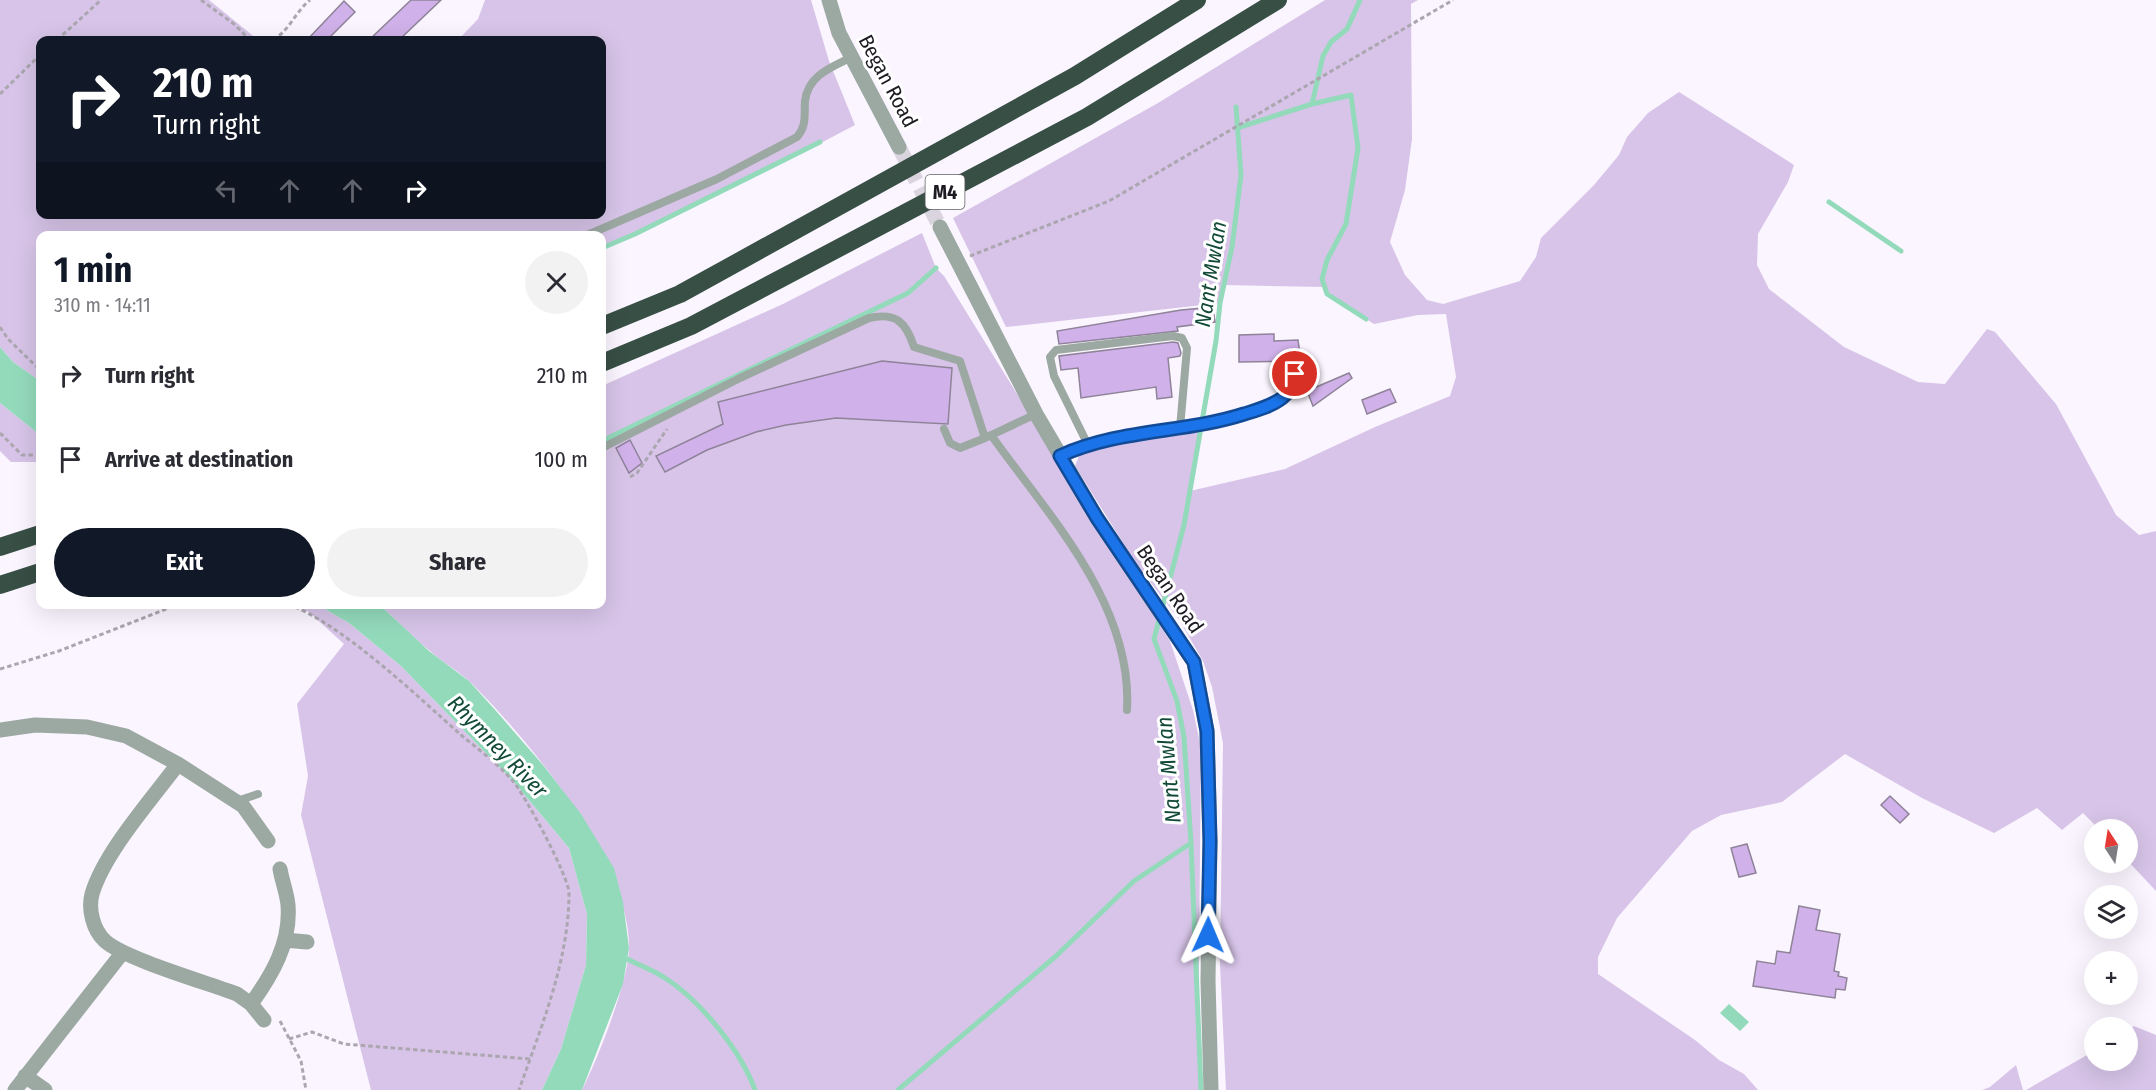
<!DOCTYPE html>
<meta charset="utf-8">
<style>
body{margin:0;font-family:"Fira Sans Condensed",sans-serif;background:#f2f2f3;color:#2b2b33;height:100vh;display:flex;flex-direction:column;font-size:22px;white-space:nowrap}
*{box-sizing:border-box;margin:0}
p{font-size:20px;color:#7c7c81}
.icon{flex:none;width:33px;height:33px;fill:none;stroke:currentColor;stroke-width:2;stroke-linecap:round;stroke-linejoin:round}
.map{position:relative;flex:1;overflow:hidden}
.drawer{position:absolute;left:36px;top:231px;width:570px;height:378px;display:flex;flex-direction:column;background:#fff;border-radius:12px;box-shadow:0 6px 24px #0002}
.drawer>*{flex:none}
.guide{position:absolute;left:36px;top:36px;width:570px;height:183px;border-radius:12px;box-shadow:0 6px 24px #0002;background:#111827;color:#fff;overflow:hidden}
.needle{width:39px;rotate:348deg}
.tools{position:absolute;left:2084px;top:819px;display:grid;gap:12px}
.tools a{display:grid;place-items:center;width:54px;height:54px;border-radius:50%;background:#fff;box-shadow:0 6px 24px #0002;font-size:30px}
.pin{position:absolute;display:grid;place-items:center;width:51px;height:51px;color:#fff;margin:-26px;border:3px solid #fff;border-radius:50%;box-shadow:0 2px 6px #0007}
.me{position:absolute;width:66px;margin:-33px;rotate:1deg;stroke-linejoin:round;filter:drop-shadow(0 0 4px #0008)}
.turn{display:flex;align-items:center;gap:21px;height:126px;padding:0 18px;font-size:27px}
.turn .icon{width:78px;height:78px;stroke-width:2.5}
.turn b{display:block;font-size:42px;line-height:51px}
.lanes{display:flex;align-items:center;height:57px;padding:0 18px;background:#0003;justify-content:center;gap:30px;direction:ltr}
.lanes .off{opacity:.35}
.round{display:grid;place-items:center;flex:none;width:63px;height:63px;border-radius:32px;background:#f2f2f3}
.summary{display:flex;align-items:center;justify-content:space-between;height:102px;padding:0 18px}
h1{font-size:36px;font-weight:700;line-height:45px;color:#111827}
.cta{display:flex;gap:12px;margin-top:auto;padding:12px 18px}
.cta a{flex:1;height:69px;border-radius:36px;background:#111827;color:#fff;font-size:24px;font-weight:700;line-height:69px;text-align:center}
.cta a+a{background:#f2f2f3;color:#2b2b33}
ul{padding:0;list-style:none}
li{display:flex;align-items:center;gap:18px;height:84px;padding:0 18px}
li div{flex:1}
li b{display:block;font-size:22px}
li em{font-style:normal}
.map>svg:first-child{display:block}
.green{fill:#d7c4e8}
.water{fill:#93dabb}
.lines{fill:none;stroke-linecap:round;stroke-linejoin:round}
.stream{stroke:#93dabb;stroke-width:5}
.building{fill:#d0b1e9;stroke:#8e8398;stroke-width:1.5}
.street-tunnel{stroke:#d9d4dd;stroke-width:15;stroke-dasharray:15 8;stroke-linecap:butt}
.path{stroke:#aba6af;stroke-width:3;stroke-dasharray:4.5 3;stroke-linecap:butt}
.lane{stroke:#9ca8a2;stroke-width:8}
.street{stroke:#9ca8a2;stroke-width:15}
.highway{stroke:#384f45;stroke-width:18}
.route-casing{stroke:#114b97;stroke-width:15}
.route{stroke:#1a73e8;stroke-width:10}
.labels{text-anchor:middle;stroke-width:6;stroke-linejoin:round;paint-order:stroke}
.shield{fill:#fff;stroke:#625f64;stroke-width:1.5}
.shield-label{font-size:20px;font-weight:bold;fill:#1e1a22}
.street-label{font-size:21px;fill:#1e1a22;stroke:#fff}
.water-label{font-size:22px;font-style:italic;fill:#114a36;stroke:#fff}
</style>
<div class="map">
<svg width="2156" height="1090" viewBox="0 0 2156 1090">
<rect width="100%" height="100%" fill="#faf5fe"/>
<path class="green" d="M 0,0 L 209,0 L 258,40 L 40,40 L 40,214 L 602,214 L 602,40 L 458,40 L 478,19 L 485,0 L 811,0 L 829,61 L 855,125 L 777,166 L 602,248 L 602,236 L 40,236 L 40,381 L 13,362 L 0,347 Z
M 1325,0 L 1418,0 L 1411,4 L 1412,139 L 1405,190 L 1390,242 L 1405,275 L 1427,300 L 1443,304 L 1520,281 L 1536,257 L 1541,238 L 1594,185 L 1619,155 L 1627,137 L 1648,113 L 1679,92 L 1794,165 L 1788,182 L 1758,234 L 1757,265 L 1769,289 L 1844,347 L 1918,382 L 1945,384 L 1987,329 L 1995,332 L 2056,404 L 2116,515 L 2139,535 L 2156,531 L 2156,891 L 2127,860 L 2127,830 L 2099,829 L 2083,813 L 2062,830 L 2037,808 L 1994,833 L 1922,798 L 1845,754 L 1782,802 L 1721,815 L 1692,831 L 1617,918 L 1598,957 L 1598,974 L 1695,1040 L 1719,1060 L 1744,1074 L 1758,1090 L 1226,1090 L 1220,965 L 1223,743 L 1212,687 L 1203,661 L 1178,618 L 1135,562 L 1075,466 L 1081,451 L 1201,429 L 1190,491 L 1285,469 L 1375,427 L 1450,396 L 1456,377 L 1446,314 L 1418,315 L 1374,324 L 1327,294 L 1324,287 L 1224,285 L 1220,303 L 1006,327 L 953,218 L 1158,103 Z
M 922,233 L 936,268 L 944,276 L 1170,641 L 1193,710 L 1201,748 L 1198,1063 L 1201,1090 L 582,1090 C 598,1058 628,983 629,948 C 631,864 528,738 469,681 C 457,670 442,662 430,651 C 412,637 397,620 380,605 L 602,604 L 602,386 L 783,304 Z
M 0,403 L 40,435 L 40,462 L 11,462 L 0,451 Z
M 293,605 L 318,605 L 349,623 L 401,666 L 513,781 L 569,848 L 587,914 L 586,965 L 561,1049 L 542,1090 L 371,1090 L 301,815 L 308,776 L 297,704 L 344,644 L 309,612 Z
M 2134,1026 L 2156,1035 L 2156,1090 L 2026,1090 L 2094,1051 L 2094,1060 L 2127,1060 L 2127,1032 Z
M 2016,1065 L 2023,1090 L 1982,1090 L 1990,1087 Z"/>
<path class="water" d="M 0,347 L 13,362 L 40,381 L 40,435 L 0,403 Z
M 318,605 L 380,605 L 429,651 L 469,681 L 497,712 L 543,765 L 581,814 L 614,868 L 623,902 L 629,948 L 623,984 L 582,1090 L 542,1090 L 561,1049 L 586,965 L 587,914 L 569,848 L 513,781 L 401,666 L 349,623 Z
M 1729,1004 L 1749,1022 L 1740,1031 L 1720,1013 Z"/>
<g class="lines">
<path class="stream" d="M 1312,104 L 1323,56 L 1331,42 L 1347,29 L 1360,0
M 1237,128 L 1312,104 L 1351,95 L 1358,148 L 1346,224 L 1327,260 L 1322,279 L 1327,294 L 1366,319
M 1829,202 L 1901,251
M 602,248 L 635,234 L 820,142
M 602,441 L 908,293 L 936,268
M 1191,843 L 1201,1090
M 627,959 C 639,965 653,970 665,978 C 700,1000 741,1051 755,1090
M 898,1090 L 1055,957 L 1134,881 L 1191,843 L 1184,737 L 1177,701 L 1154,639 L 1184,525 L 1216,341 L 1220,303 L 1232,247 L 1241,175 L 1236,107"/>
</g>
<path class="building" d="M 411,0 L 441,0 L 399,40 L 369,40 Z
M 344,1 L 355,12 L 327,40 L 307,40 Z
M 1213,307 L 1215,322 L 1177,327 L 1178,331 L 1059,344 L 1057,331 L 1181,310 Z
M 1274,334 L 1274,341 L 1298,340 L 1301,361 L 1239,362 L 1239,335 Z
M 1173,342 L 1178,343 L 1181,353 L 1180,356 L 1168,358 L 1172,397 L 1157,399 L 1156,387 L 1081,398 L 1078,368 L 1061,370 L 1059,356 Z
M 882,361 L 952,368 L 948,424 L 836,418 L 786,425 L 756,432 L 707,450 L 665,472 L 656,456 L 723,424 L 718,402 Z
M 1349,373 L 1352,378 L 1313,406 L 1307,391 Z
M 1390,389 L 1396,402 L 1367,414 L 1362,400 Z
M 630,440 L 642,463 L 629,473 L 616,448 Z
M 1890,796 L 1909,814 L 1900,823 L 1881,805 Z
M 1747,844 L 1756,873 L 1739,877 L 1731,848 Z
M 1799,906 L 1820,910 L 1816,930 L 1840,934 L 1834,971 L 1839,972 L 1838,976 L 1847,978 L 1845,990 L 1836,989 L 1835,998 L 1753,986 L 1757,961 L 1775,964 L 1777,951 L 1790,953 Z"/>
<g class="lines">
<path class="street-tunnel" d="M 899,147 L 940,227"/>
<path class="path" d="M 201,0 L 234,24 L 250,40
M 57,40 L 101,0
M 273,40 C 289,31 296,11 310,0
M 0,94 L 40,55
M 970,256 L 1109,201 L 1453,0
M 0,327 L 8,339 L 40,370
M 0,433 L 22,455 L 40,455
M 630,477 L 637,473 L 667,429
M 288,604 C 342,624 416,695 461,735 C 478,749 497,763 512,780 C 524,793 569,877 569,893 C 569,961 541,1027 519,1090
M 0,669 L 59,651 L 179,604
M 280,1021 L 301,1061 L 306,1090
M 289,1039 L 312,1032 L 344,1044 L 530,1059"/>
<path class="lane" d="M 585,236 L 717,179 L 797,137 C 807,125 804,116 805,101 C 808,75 832,67 852,57
M 944,429 L 950,443 L 960,448 L 985,438
M 991,435 C 1049,516 1133,604 1127,710
M 1088,445 L 1054,376 L 1050,357 L 1056,350 L 1173,336 L 1182,338 L 1187,348 L 1180,428
M 602,448 L 740,378 L 869,318 C 896,312 906,322 914,347 L 960,361 L 985,438 L 1036,414
M 1060,456 C 1118,430 1184,433 1244,414 C 1257,411 1272,406 1282,398 C 1290,392 1293,383 1295,374
M 237,801 L 258,794"/>
<path class="street" d="M 829,0 L 839,33 L 899,147
M 940,227 L 1036,414 L 1097,518 L 1194,662 L 1207,731 L 1210,841 L 1208,981 L 1211,1090
M 0,730 L 35,725 L 87,727 L 126,736 L 178,764 L 243,806 L 268,841
M 178,764 C 151,800 104,853 92,894 C 88,909 93,930 105,941 C 125,959 208,983 237,994 L 251,1004 L 264,1020
M 285,940 L 307,942
M 251,1004 C 272,975 291,943 288,905 C 287,893 282,881 280,869
M 25,1076 L 45,1090
M 15,1090 L 123,952"/>
<path class="highway" d="M 602,326 L 680,294 L 1075,76 L 1197,0
M 602,363 L 691,326 L 1087,117 L 1278,0
M 0,547 L 40,534
M 0,585 L 40,572"/>
</g>
<g class="lines">
<g class="route-casing">
<path id="route" d="M 1208,935 L 1210,841 L 1207,731 L 1194,662 L 1097,518 L 1060,456 C 1118,429 1185,433 1244,414 C 1257,410 1272,406 1282,398 C 1290,392 1293,383 1295,374"/>
</g>
<use href="#route" class="route"/>
</g>
<g class="labels">
<rect class="shield" x="925.5" y="175" width="39" height="34" rx="4.5"/>
<g class="shield-label">
<text x="945" y="199">M4</text>
</g>
<g class="street-label">
<text transform="translate(888 81) rotate(62)" y="7">Began Road</text>
<text transform="translate(1170 589) rotate(56)" y="7">Began Road</text>
</g>
<g class="water-label">
<text transform="translate(1210 274) rotate(-81)" y="8">Nant Mwlan</text>
<text transform="translate(498 746) rotate(46)" y="8">Rhymney River</text>
<text transform="translate(1168 770) rotate(-95)" y="8">Nant Mwlan</text>
</g>
</g>
</svg>
<div class="tools">
<a><svg class="needle" viewBox="-14 -14 28 28"><path d="M0-13l5 13h-10z" fill="#e53935"/><path d="M0 13l5-13h-10z" fill="#7c7c81"/></svg></a>
<a><svg class="icon" aria-label="layers" viewBox="0 0 24 24"><path d="M12 4l9 5-9 5-9-5zM3 14l9 5 9-5"/></svg></a>
<a>+</a>
<a>−</a>
</div>
<div class="pin" style="left:1295px;top:374px;background:#d93025"><svg class="icon" aria-label="arrive" viewBox="0 0 24 24"><path d="M6 21V4h12l-3 4 3 4H6"/></svg></div>
<svg class="me" style="left:1208px;top:935px" viewBox="-20 -20 40 40"><path d="M0-17L14 15 0 8-14 15z" fill="#1a73e8" stroke="#fff" stroke-width="4"/></svg>
<div class="guide">
<div class="turn"><svg class="icon" aria-label="right" viewBox="0 0 24 24"><path d="M7 20v-9h11M14 6l5 5-5 5"/></svg><div><b>210 m</b>Turn right</div></div>
<div class="lanes"><svg class="icon off" aria-label="left" viewBox="0 0 24 24"><path d="M17 20v-9H6M10 6l-5 5 5 5"/></svg><svg class="icon off" aria-label="ahead" viewBox="0 0 24 24"><path d="M12 20V5M6 11l6-6 6 6"/></svg><svg class="icon off" aria-label="ahead" viewBox="0 0 24 24"><path d="M12 20V5M6 11l6-6 6 6"/></svg><svg class="icon" aria-label="right" viewBox="0 0 24 24"><path d="M7 20v-9h11M14 6l5 5-5 5"/></svg></div>
</div>
<section class="drawer">
<div class="summary"><div><h1>1 min</h1><p>310 m · 14:11</p></div><a class="round"><svg class="icon" aria-label="close" viewBox="0 0 24 24"><path d="M6 6l12 12M18 6L6 18"/></svg></a></div>
<ul>
<li><svg class="icon" aria-label="right" viewBox="0 0 24 24"><path d="M7 20v-9h11M14 6l5 5-5 5"/></svg><div><b>Turn right</b></div><em>210 m</em></li>
<li><svg class="icon" aria-label="arrive" viewBox="0 0 24 24"><path d="M6 21V4h12l-3 4 3 4H6"/></svg><div><b>Arrive at destination</b></div><em>100 m</em></li>
</ul>
<div class="cta"><a>Exit</a><a>Share</a></div>
</section>
</div>
